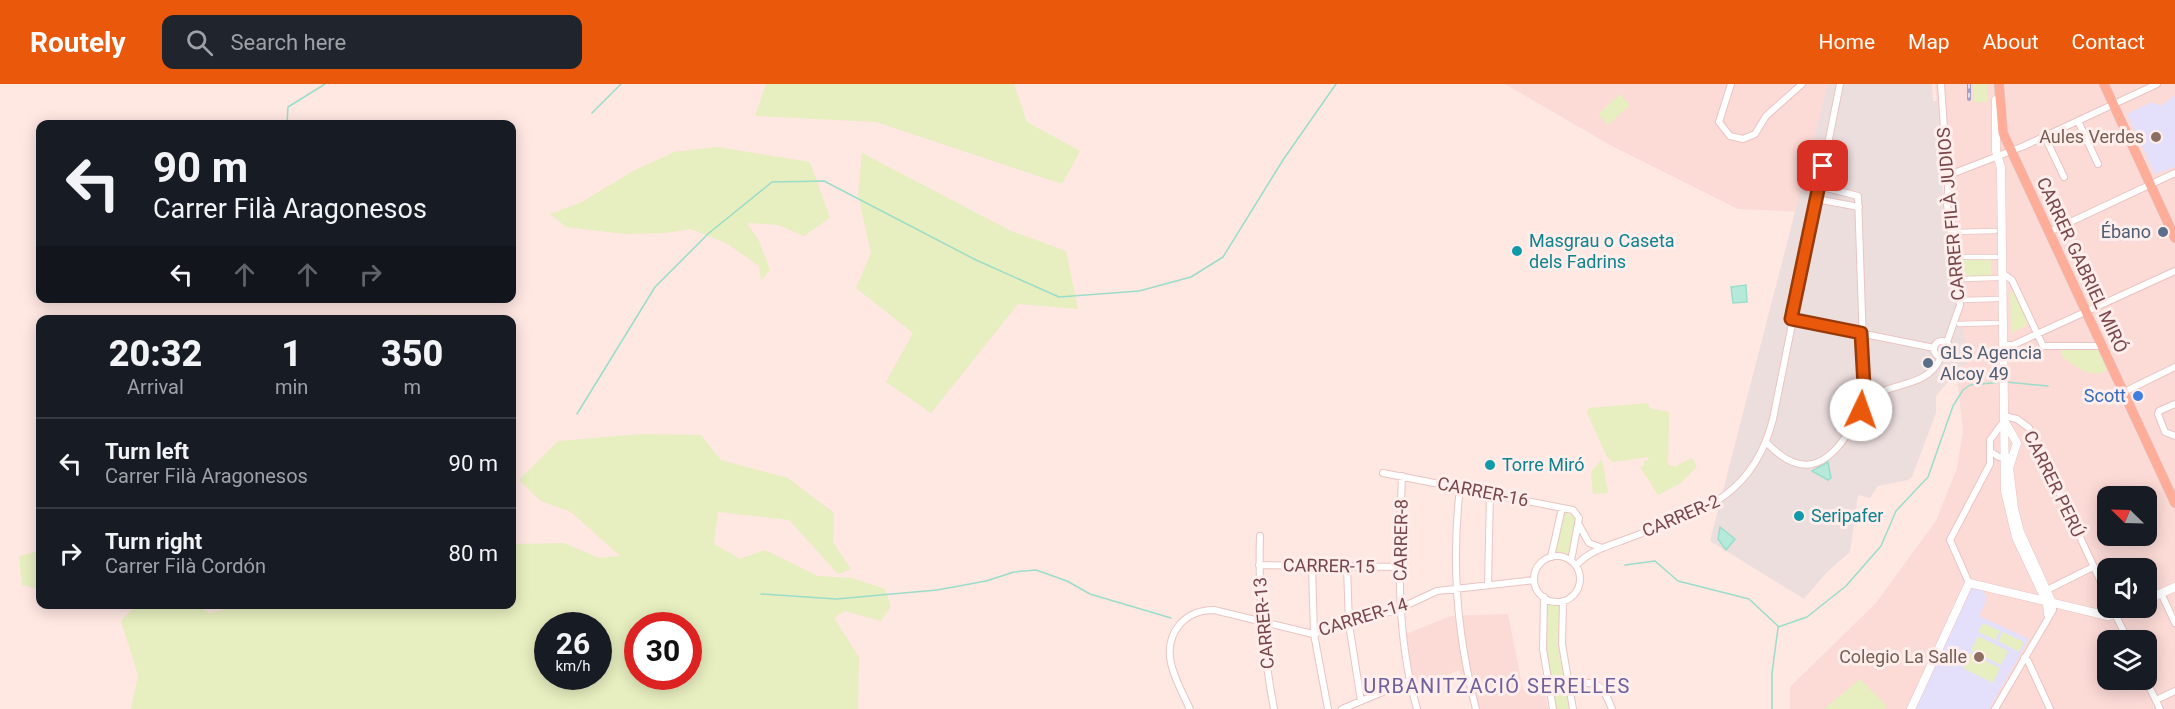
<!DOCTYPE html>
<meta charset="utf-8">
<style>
body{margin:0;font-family:Roboto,sans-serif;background:#20242c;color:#f1f3f6;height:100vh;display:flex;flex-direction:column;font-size:22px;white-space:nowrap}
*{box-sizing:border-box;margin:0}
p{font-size:20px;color:#9ea1a6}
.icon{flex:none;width:33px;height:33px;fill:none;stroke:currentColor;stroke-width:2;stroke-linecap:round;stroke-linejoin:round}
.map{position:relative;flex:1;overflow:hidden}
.sheet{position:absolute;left:36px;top:231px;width:480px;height:294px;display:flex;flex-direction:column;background:#171b24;border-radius:12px;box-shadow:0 3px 15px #0003}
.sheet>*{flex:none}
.guide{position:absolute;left:36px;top:36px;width:480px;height:183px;border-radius:12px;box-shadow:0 3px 15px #0003;background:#171b24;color:#f1f3f6;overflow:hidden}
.needle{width:39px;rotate:293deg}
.buttons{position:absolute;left:2097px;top:402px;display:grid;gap:12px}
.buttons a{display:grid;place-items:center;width:60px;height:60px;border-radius:12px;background:#171b24;box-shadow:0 3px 15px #0003;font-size:30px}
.speed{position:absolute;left:534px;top:528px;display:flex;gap:12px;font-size:30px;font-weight:700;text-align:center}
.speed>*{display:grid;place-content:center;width:78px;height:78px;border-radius:50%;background:#171b24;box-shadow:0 3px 15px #0003;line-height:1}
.speed small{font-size:15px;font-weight:400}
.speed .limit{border:9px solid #d22;background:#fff;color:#111}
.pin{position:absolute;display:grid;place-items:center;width:51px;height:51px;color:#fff;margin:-26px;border-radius:12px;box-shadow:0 3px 9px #0006}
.me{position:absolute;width:66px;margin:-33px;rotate:3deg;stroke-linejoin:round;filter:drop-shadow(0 0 4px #0008)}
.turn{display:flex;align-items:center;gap:21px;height:126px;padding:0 18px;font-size:27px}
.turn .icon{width:78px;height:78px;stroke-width:2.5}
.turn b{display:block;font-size:42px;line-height:51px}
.lanes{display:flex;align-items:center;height:57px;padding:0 18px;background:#0003;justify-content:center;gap:30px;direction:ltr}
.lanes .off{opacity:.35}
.eta{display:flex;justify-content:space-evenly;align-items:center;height:102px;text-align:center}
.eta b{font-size:36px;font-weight:800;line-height:42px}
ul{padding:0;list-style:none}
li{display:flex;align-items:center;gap:18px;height:90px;padding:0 18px;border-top:2px solid #363941}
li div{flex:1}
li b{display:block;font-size:22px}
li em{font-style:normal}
header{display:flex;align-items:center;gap:36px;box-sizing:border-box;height:84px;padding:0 30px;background:#ea580c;color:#fff}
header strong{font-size:28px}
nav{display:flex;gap:33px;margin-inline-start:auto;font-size:21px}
.search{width:420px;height:54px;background:#20242c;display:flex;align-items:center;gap:15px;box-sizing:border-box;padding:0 21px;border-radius:12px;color:#9ea1a6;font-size:22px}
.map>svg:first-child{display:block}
.residential{fill:#fcdad6;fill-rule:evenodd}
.industrial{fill:#eddede}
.education{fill:#e4dffb}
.green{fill:#e7eebf;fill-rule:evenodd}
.water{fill:#b5eada;stroke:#9addca;stroke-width:1.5}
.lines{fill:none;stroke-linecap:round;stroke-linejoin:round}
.stream{stroke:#9addca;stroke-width:1.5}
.pedestrian-casing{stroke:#e9c4c2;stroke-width:6}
.minor-casing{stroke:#e9c4c2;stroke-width:8}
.tertiary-casing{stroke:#e9c4c2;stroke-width:9}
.primary-casing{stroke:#d7c8c9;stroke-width:10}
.pedestrian{stroke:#fff;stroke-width:4.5}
.minor{stroke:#fff;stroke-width:6}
.tertiary{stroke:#fff;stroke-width:8}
.primary{stroke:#ffac99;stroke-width:9}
.rail-casing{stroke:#a4a0c9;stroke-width:4}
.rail{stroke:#ffeeeb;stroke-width:1.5;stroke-dasharray:4.5;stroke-linecap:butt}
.route-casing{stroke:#983908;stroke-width:15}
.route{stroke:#ea580c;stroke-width:10}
.education-dot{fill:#8d6e63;stroke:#ffeeeb;stroke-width:2}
.service-dot{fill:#5c6f8a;stroke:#ffeeeb;stroke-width:2}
.culture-dot{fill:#0f9aa8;stroke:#ffeeeb;stroke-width:2}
.shop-dot{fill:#3f7fe0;stroke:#ffeeeb;stroke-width:2}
.labels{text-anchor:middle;stroke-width:6;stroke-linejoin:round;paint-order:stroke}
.education-label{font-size:18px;fill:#785e54;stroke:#ffeeeb;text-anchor:end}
.street-label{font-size:18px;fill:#79464a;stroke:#ffeeeb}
.service-label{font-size:18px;fill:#4e5e75;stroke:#ffeeeb;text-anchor:end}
.culture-label{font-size:18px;fill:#0d838f;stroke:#ffeeeb;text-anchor:start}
.shop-label{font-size:18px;fill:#366cbe;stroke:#ffeeeb;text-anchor:end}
.neighbourhood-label{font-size:20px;letter-spacing:1.5px;fill:#6e609d;stroke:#ffeeeb}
</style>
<header>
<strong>Routely</strong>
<div class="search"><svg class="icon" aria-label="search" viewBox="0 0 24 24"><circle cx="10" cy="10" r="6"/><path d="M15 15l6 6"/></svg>Search here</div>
<nav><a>Home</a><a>Map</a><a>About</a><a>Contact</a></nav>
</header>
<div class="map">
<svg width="2175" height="625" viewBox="0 0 2175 625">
<rect width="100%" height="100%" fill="#ffe7e2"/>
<path class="residential" d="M 1505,0 L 1834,0 L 1806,128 L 1738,125 L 1610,61 Z
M 1935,0 L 2175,0 L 2175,625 L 1790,625 L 1790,603 L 1876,519 L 1936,437 L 1957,384 L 1963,347 L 1955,274 L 1956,220 ZM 2108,412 L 2146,412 L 2146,452 L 2108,452 ZM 2108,484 L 2146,484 L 2146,524 L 2108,524 ZM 2108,556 L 2146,556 L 2146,596 L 2108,596 Z
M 1508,530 L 1523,606 L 1543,603 L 1548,625 L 1473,625 L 1459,586 L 1415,604 L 1406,550 L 1451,532 Z"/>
<path class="industrial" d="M 1828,0 L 1932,0 L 1933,17 L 1938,17 L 1940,80 L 1953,206 L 1970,277 L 1960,284 L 1936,312 L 1936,329 L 1912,393 L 1908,396 L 1878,402 L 1870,414 L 1858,411 L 1850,468 L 1827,488 L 1804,515 L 1710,457 Z"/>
<path class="education" d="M 2175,11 L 2175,83 L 2155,90 L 2127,30 L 2152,18 L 2161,22 Z
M 1974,504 L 1983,507 L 1987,514 L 1979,532 L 2029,555 L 1989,625 L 1914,625 L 1971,506 Z"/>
<path class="green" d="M 766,0 L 1014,0 L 1027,38 L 1080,67 L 1062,100 L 876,38 L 755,32 Z
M 1973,0 L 1987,0 L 1988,18 L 1974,18 Z
M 1620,10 L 1630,21 L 1608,41 L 1598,30 Z
M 717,63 L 810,78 L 830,134 L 804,152 L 778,141 L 747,139 L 759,157 L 770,186 L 761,196 L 759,182 L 726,159 L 691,145 L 665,149 L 625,150 L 566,143 L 550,130 L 582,118 L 633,87 L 674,68 Z
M 862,69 L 1011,147 L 1066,167 L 1078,225 L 1018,220 L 931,329 L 886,298 L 913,249 L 856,204 L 871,169 L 858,111 Z
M 1959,175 L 1991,175 L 1991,193 L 1962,193 Z
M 2010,207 L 2013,207 L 2029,240 L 2011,249 Z
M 419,230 L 459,235 L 407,235 Z
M 2062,266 L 2098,266 L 2107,286 C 2089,296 2076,282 2061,272 Z
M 1648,319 L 1649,324 L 1669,328 L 1668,380 L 1674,383 L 1692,374 L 1697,383 L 1681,399 L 1658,411 L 1640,383 L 1644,382 L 1644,377 L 1649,376 L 1648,373 L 1613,378 L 1607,373 L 1587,329 L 1589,324 Z
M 641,350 L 701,351 L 721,376 L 788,394 L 834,429 L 833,458 L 851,485 L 838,490 L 789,436 L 718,428 L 714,460 L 740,475 L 765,466 L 818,492 L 852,494 L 885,505 L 891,522 L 881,537 L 845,527 L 834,534 L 859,573 L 858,625 L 131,625 L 138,591 L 121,537 L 136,521 L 194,521 L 210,529 L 247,520 L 512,520 L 512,460 L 564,459 L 599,474 L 620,472 L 571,428 L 541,417 L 519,396 L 558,357 ZM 548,542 L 598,542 L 598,592 L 548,592 ZM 638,542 L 688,542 L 688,592 L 638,592 Z
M 1602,375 L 1608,409 L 1593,410 L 1591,388 Z
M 1565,427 L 1577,435 L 1569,471 L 1555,468 Z
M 40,467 L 40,505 L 22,501 L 19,472 Z
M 1545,518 L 1560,520 L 1558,562 L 1569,625 L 1554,625 L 1544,549 Z
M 1983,539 L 2000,547 L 1995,556 L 1978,548 Z
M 2003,548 L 2024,558 L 2019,568 L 1998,557 Z
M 1978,552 L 2008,567 L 2001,581 L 1971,566 Z
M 1970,569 L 2000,584 L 1993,599 L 1963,584 Z
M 1860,595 L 1887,622 L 1884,625 L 1824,625 Z"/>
<path class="water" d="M 1746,201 L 1747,218 L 1733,219 L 1731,203 Z
M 1828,378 L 1831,394 L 1828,396 L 1812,387 Z
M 1720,443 L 1735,455 L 1726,466 L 1718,455 Z"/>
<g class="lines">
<path class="stream" d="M 592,29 L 621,0
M 287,40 L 288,23 L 325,0
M 2006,298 L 2048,302
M 577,330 L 655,203 L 709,149 L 772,98 L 824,97 L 976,176 L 1059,213 L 1139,207 L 1191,193 L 1223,173 L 1283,76 L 1336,0
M 1625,481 L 1655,477 L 1678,497 L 1749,515 L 1778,542
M 761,510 L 836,515 L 937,506 L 986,497 L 1014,488 L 1036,486 L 1067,497 L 1090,510 L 1171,534
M 1778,543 L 1807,533 L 1846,502 L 1881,462 L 1896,427 L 1928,393 L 1953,322 L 1963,306 L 1970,301 L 2002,298
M 1772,625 L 1772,589 L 1778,544"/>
<g class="pedestrian-casing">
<path id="pedestrian" d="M 1954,148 L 1995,147
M 1958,173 L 1996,173
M 1961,195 L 1997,194
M 1964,216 L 1997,215
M 1959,240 L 1997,239"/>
</g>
<g class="minor-casing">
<path id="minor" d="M 1731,0 L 1719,38 L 1730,52 L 1743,55 L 1755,50 L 1766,32 L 1802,0
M 1941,0 L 1946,75 L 1949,91 L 1947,120 L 1960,221 L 1947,258
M 2078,37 L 2098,80
M 2045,53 L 2064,93
M 1949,91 L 2024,62 L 2157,0
M 1819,102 L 1858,112 L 1865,319
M 1816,115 L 1859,123
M 2049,148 L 2175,89
M 2002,189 L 2012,196 L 2043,262 L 2101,262
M 1791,235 L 1934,264
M1934 265a8 8 0 1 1 16 0a8 8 0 1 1-16 0Z
M 2004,261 L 2013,261 L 2175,187
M 2124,308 L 2175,283
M 2175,320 L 2159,327 L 2158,330 L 2165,348 L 2175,352
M 2004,332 L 2017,335 L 2029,344 L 2108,513
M 1767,359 C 1800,394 1827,385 1851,344 C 1857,334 1861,320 1871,313 C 1896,297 1927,304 1941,273
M 1991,368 L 1999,373 L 2009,373
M 1383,389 L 1573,426 L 1579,434 L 1571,477
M 1402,392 C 1399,470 1395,549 1417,625
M 1460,404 C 1451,479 1457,552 1476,625
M 1579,441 L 1589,459 L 1602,464
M 1260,452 C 1258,511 1263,567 1274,625
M1534 495a23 23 0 1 1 46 0a23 23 0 1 1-46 0Z
M 1551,473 L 1562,424
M 1259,481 L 1400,483
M 1312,482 L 1314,550 L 1328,625
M 1576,482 C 1587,468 1607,462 1624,456 C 1695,429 1752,418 1773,335 L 1840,0
M 1347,483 L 1349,540 L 1361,617
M 1969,499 L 1950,456 L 1990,380 L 1990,356 L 2004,337
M 1488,500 L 1490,409
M 2047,506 L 2093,483
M 2161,509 L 2175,539
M 1544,513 L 1543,565 L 1553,625
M 1563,517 L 1562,560 L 1573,625
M 2112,524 L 2128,556
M 2024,574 L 2028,577 L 2050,625
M 2146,596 L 2160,625
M 1568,601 C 1596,596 1602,598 1612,625
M 2156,616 L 2175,607
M 1190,625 C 1178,599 1157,567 1180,540 C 1189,530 1200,526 1214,526 L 1313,550 L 1396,526 L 1437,507 L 1534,496
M 1342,625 L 1409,597
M 1995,625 L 2053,526 L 2053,521"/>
</g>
<g class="tertiary-casing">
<path id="tertiary" d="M 1996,16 L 1996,67 L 2001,84 L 2005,407 L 2016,453 L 2047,519 L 2048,530
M 2005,338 L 2017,359 L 2009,384 L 2014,425 L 2020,448 L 2053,521
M 2146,516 L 2175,503
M 1911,625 L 1969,499 L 2108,532 L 2130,524"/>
</g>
<g class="primary-casing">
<path id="primary" d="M 1999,0 L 2003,49 L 2175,419
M 2104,0 L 2175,154"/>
</g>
<use href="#pedestrian" class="pedestrian"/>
<use href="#minor" class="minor"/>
<use href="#tertiary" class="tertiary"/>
<use href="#primary" class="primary"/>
<g class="rail-casing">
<path id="rail" d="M 1969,0 L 1969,15"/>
</g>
<use href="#rail" class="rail"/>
</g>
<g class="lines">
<g class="route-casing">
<path id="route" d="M 1823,82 L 1791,235 L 1861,249 L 1865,319 L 1861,326"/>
</g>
<use href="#route" class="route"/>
</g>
<g class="education-dot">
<circle cx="2156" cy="53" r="6"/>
<circle cx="1979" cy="573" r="6"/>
</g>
<g class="service-dot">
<circle cx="2163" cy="148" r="6"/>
<circle cx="1928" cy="279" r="6"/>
</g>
<g class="culture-dot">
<circle cx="1517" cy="167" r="6"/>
<circle cx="1490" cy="381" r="6"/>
<circle cx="1799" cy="432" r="6"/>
</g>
<circle class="shop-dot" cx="2138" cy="312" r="6"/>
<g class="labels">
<g class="education-label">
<text x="2144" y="59">Aules Verdes</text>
<text x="1967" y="579">Colegio La Salle</text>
</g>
<g class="street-label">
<text transform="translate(1951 130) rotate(-95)" y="6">CARRER FILÀ JUDIOS</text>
<text transform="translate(2082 181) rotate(65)" y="6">CARRER GABRIEL MIRÓ</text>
<text transform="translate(2054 400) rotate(64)" y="6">CARRER PERÚ</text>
<text transform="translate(1483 408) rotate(11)" y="6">CARRER-16</text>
<text transform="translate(1681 432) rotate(-23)" y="6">CARRER-2</text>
<text transform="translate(1401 456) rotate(-89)" y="6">CARRER-8</text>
<text transform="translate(1329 482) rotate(1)" y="6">CARRER-15</text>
<text transform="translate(1363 533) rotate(-17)" y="6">CARRER-14</text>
<text transform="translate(1264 539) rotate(-95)" y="6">CARRER-13</text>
</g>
<g class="service-label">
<text x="2151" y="154">Ébano</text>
<text x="1940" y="275" text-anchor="start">GLS Agencia<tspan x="1940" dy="21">Alcoy 49</tspan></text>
</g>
<g class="culture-label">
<text x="1529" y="163">Masgrau o Caseta<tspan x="1529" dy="21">dels Fadrins</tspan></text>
<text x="1502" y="387">Torre Miró</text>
<text x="1811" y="438">Seripafer</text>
</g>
<g class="shop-label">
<text x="2126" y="318">Scott</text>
</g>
<g class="neighbourhood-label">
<text x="1497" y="609">URBANITZACIÓ SERELLES</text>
</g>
</g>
</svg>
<div class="buttons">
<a><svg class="needle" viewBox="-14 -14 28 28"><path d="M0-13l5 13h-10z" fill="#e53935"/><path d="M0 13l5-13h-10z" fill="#9ea1a6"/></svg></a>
<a><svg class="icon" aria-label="sound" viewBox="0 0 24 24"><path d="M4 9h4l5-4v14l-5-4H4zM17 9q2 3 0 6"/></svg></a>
<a><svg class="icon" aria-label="layers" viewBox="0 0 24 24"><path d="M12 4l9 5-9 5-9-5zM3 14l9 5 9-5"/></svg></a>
</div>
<div class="speed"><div>26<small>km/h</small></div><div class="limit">30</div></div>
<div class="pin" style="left:1823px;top:82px;background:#d93025"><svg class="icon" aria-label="arrive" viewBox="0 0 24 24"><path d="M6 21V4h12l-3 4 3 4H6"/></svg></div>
<svg class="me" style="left:1861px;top:326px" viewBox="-20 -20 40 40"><circle r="19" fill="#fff"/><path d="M0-13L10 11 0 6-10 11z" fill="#ea580c"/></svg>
<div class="guide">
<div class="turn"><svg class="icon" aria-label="left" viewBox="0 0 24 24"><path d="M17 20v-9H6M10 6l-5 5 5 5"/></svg><div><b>90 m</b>Carrer Filà Aragonesos</div></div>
<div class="lanes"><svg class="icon" aria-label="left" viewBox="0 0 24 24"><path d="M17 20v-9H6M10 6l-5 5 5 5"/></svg><svg class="icon off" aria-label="ahead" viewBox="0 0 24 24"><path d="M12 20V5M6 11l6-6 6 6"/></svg><svg class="icon off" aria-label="ahead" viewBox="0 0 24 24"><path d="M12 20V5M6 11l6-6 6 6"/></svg><svg class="icon off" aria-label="right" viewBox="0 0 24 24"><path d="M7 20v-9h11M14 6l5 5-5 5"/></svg></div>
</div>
<section class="sheet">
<div class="eta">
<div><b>20:32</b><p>Arrival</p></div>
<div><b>1</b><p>min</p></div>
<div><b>350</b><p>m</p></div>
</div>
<ul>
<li><svg class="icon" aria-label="left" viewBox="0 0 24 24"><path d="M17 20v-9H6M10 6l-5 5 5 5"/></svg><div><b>Turn left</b><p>Carrer Filà Aragonesos</p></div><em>90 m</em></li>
<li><svg class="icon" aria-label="right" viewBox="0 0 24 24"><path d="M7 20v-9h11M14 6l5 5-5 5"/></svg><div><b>Turn right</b><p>Carrer Filà Cordón</p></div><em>80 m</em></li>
</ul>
</section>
</div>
